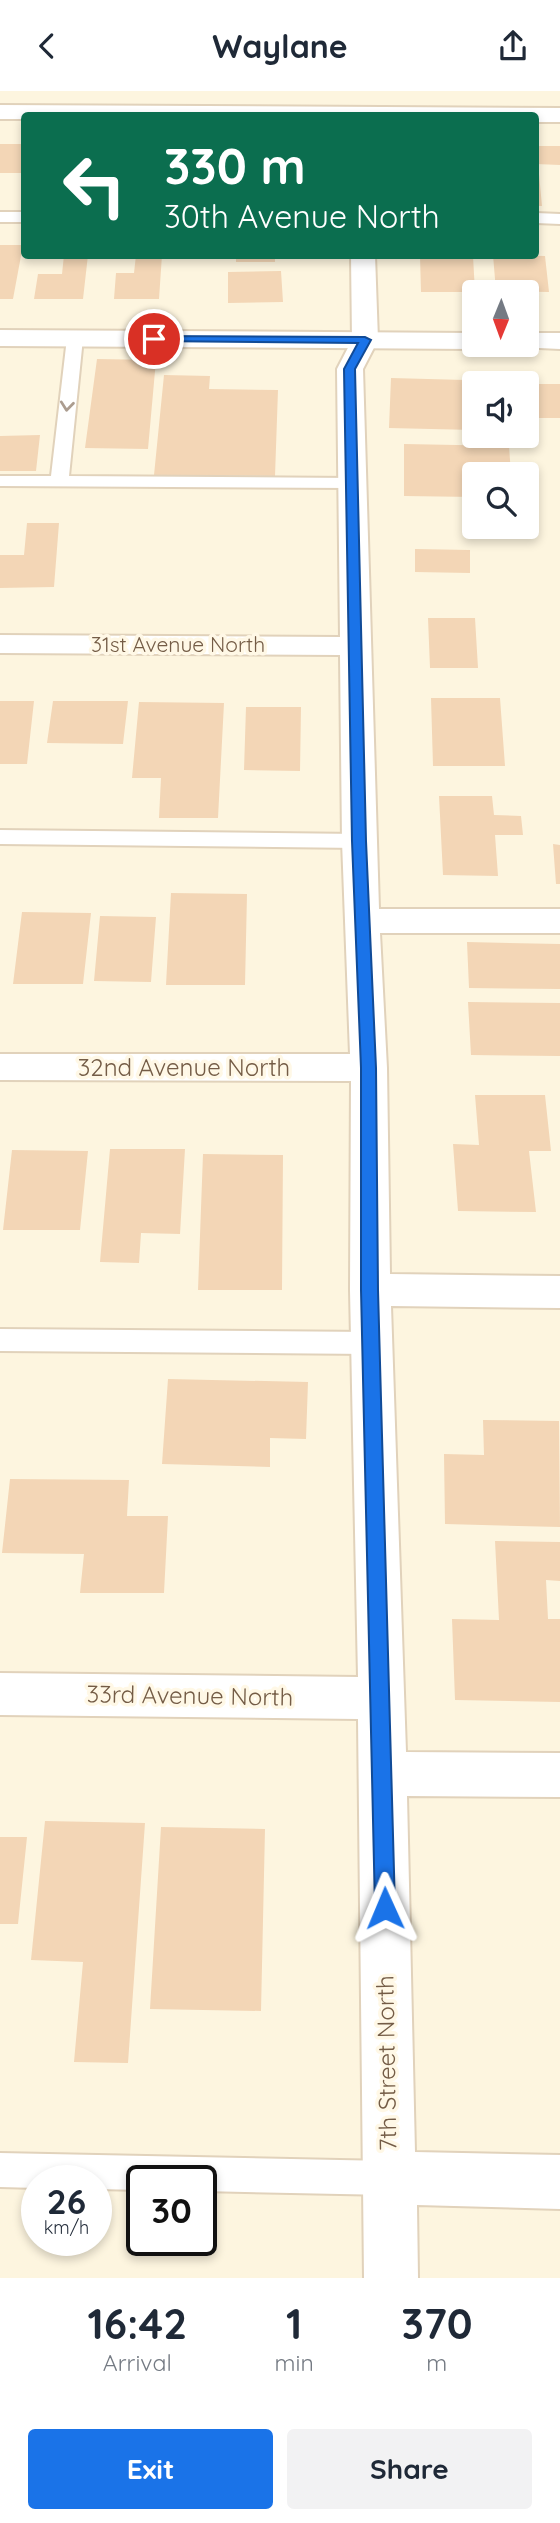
<!DOCTYPE html>
<style>
body{margin:0;font-family:Quicksand,sans-serif;background:#f2f2f3;color:#1f2937;height:100vh;display:flex;flex-direction:column;font-size:26px;white-space:nowrap}
*{box-sizing:border-box;margin:0}
p{font-size:23px;color:#747a83}
.icon{flex:none;width:38px;height:38px;fill:none;stroke:currentColor;stroke-width:2;stroke-linecap:round;stroke-linejoin:round}
.map{position:relative;height:2187px;overflow:hidden}
.details{display:flex;flex-direction:column;background:#fff;flex:1}
.details>*{flex:none}
.top-card{position:absolute;left:21px;top:21px;width:518px;height:147px;border-radius:7px;box-shadow:0 4px 10px #0003;background:#0b6e4f;color:#fff;overflow:hidden}
.needle{width:46px;rotate:181deg}
.controls{position:absolute;left:462px;top:189px;display:grid;gap:14px}
.controls a{display:grid;place-items:center;width:77px;height:77px;border-radius:7px;background:#fff;box-shadow:0 4px 10px #0003;font-size:35px}
.speed{position:absolute;left:21px;top:2074px;display:flex;gap:14px;font-size:35px;font-weight:700;text-align:center}
.speed>*{display:grid;place-content:center;width:91px;height:91px;border-radius:50%;background:#fff;box-shadow:0 4px 10px #0003;line-height:1}
.speed small{font-size:18px;font-weight:400}
.speed .limit{border:4px solid #111;border-radius:10px;background:#fff;color:#111}
.pin{position:absolute;display:grid;place-items:center;width:60px;height:60px;color:#fff;margin:-30px;border:4px solid #fff;border-radius:50%;box-shadow:0 2px 7px #0007}
.me{position:absolute;width:77px;margin:-38px;rotate:359deg;stroke-linejoin:round;filter:drop-shadow(0 0 5px #0008)}
.turn{display:flex;align-items:center;gap:24px;height:147px;padding:0 28px;font-size:32px}
.turn .icon{width:91px;height:91px;stroke-width:2.5}
.turn b{display:block;font-size:49px;line-height:60px}
.eta{display:flex;justify-content:space-evenly;align-items:center;height:119px;text-align:center}
.eta b{font-size:42px;font-weight:800;line-height:49px}
.cta{display:flex;gap:14px;margin-top:auto;padding:14px 28px}
.cta a{flex:1;height:80px;border-radius:7px;background:#1a73e8;color:#fff;font-size:28px;font-weight:800;line-height:80px;text-align:center}
.cta a+a{background:#f2f2f3;color:#1f2937}
header{display:flex;justify-content:space-between;align-items:center;height:91px;padding:0 28px;background:#fff;font-size:32px;font-weight:800}
.map>svg:first-child{display:block}
.building{fill:#f3d6b6}
.lines{fill:none;stroke-linecap:round;stroke-linejoin:round}
.service-casing{stroke:#e1d2bb;stroke-width:4}
.minor-casing{stroke:#e1d2bb;stroke-width:4}
.tertiary-casing{stroke:#e1d2bb;stroke-width:4}
.service{fill:#fff;fill-rule:evenodd}
.minor{fill:#fff;fill-rule:evenodd}
.tertiary{fill:#fff;fill-rule:evenodd}
.oneway{stroke:#ac9d90}
.route{fill:#1a73e8;stroke:#114b97;stroke-width:2}
.labels{text-anchor:middle;stroke-width:7;stroke-linejoin:round;paint-order:stroke}
.far-street-label{font-size:21px;fill:#745c46;stroke:#fff8e6}
.street-label{font-size:24px;fill:#745c46;stroke:#fff8e6}
</style>
<header><svg class="icon" aria-label="back" viewBox="0 0 24 24"><path d="M15 5l-7 7 7 7"/></svg>Waylane<svg class="icon" aria-label="share" viewBox="0 0 24 24"><path d="M12 15V3M7 8l5-5 5 5M5 13v7h14v-7"/></svg></header>
<div class="map">
<svg width="560" height="2187" viewBox="0 0 560 2187">
<rect width="100%" height="100%" fill="#fdf5df"/>
<path class="building" d="M 0,53 L 24,53 L 24,82 L 0,82 Z
M 536,55 L 560,55 L 560,74 L 536,73 Z
M 536,83 L 539,83 L 542,115 L 536,115 Z
M 0,154 L 23,154 L 13,208 L 0,208 Z
M 64,164 L 88,164 L 83,208 L 34,208 L 38,183 L 62,183 Z
M 136,164 L 162,164 L 159,208 L 114,208 L 116,182 L 134,182 Z
M 236,164 L 275,164 L 275,171 L 236,171 Z
M 493,164 L 545,165 L 549,201 L 496,200 Z
M 420,165 L 473,165 L 475,201 L 421,201 Z
M 281,180 L 283,211 L 228,212 L 228,181 Z
M 97,268 L 156,269 L 148,358 L 85,357 Z
M 164,284 L 210,285 L 209,298 L 278,299 L 275,385 L 154,384 Z
M 391,287 L 502,290 L 502,292 L 474,292 L 474,339 L 389,337 Z
M 527,293 L 560,293 L 560,327 L 527,327 Z
M 40,344 L 36,380 L 0,380 L 0,345 Z
M 404,353 L 509,355 L 511,383 L 474,383 L 474,406 L 404,405 Z
M 27,432 L 59,432 L 54,496 L 0,497 L 0,464 L 24,464 Z
M 415,458 L 470,459 L 470,482 L 415,481 Z
M 428,527 L 475,527 L 478,577 L 430,577 Z
M 431,607 L 500,607 L 505,675 L 433,675 Z
M 0,610 L 34,610 L 27,673 L 0,673 Z
M 53,610 L 128,610 L 123,653 L 47,652 Z
M 139,611 L 224,612 L 218,727 L 159,727 L 161,687 L 132,687 Z
M 246,616 L 301,616 L 300,680 L 244,679 Z
M 439,705 L 492,705 L 494,724 L 521,725 L 523,744 L 495,744 L 498,785 L 443,784 Z
M 553,753 L 560,754 L 560,793 L 556,793 Z
M 171,802 L 247,803 L 245,894 L 166,894 Z
M 22,821 L 91,822 L 83,893 L 13,893 Z
M 100,825 L 156,826 L 151,891 L 94,890 Z
M 467,851 L 560,853 L 560,898 L 469,897 Z
M 468,911 L 560,912 L 560,965 L 471,964 Z
M 475,1004 L 545,1004 L 551,1060 L 529,1060 L 536,1121 L 458,1120 L 453,1053 L 479,1054 Z
M 110,1058 L 185,1058 L 180,1143 L 141,1142 L 139,1172 L 100,1171 Z
M 12,1059 L 88,1060 L 80,1139 L 3,1139 Z
M 203,1063 L 283,1064 L 282,1199 L 198,1199 Z
M 168,1288 L 308,1291 L 306,1348 L 270,1347 L 270,1376 L 162,1373 Z
M 483,1329 L 559,1330 L 560,1436 L 445,1433 L 444,1363 L 484,1364 Z
M 10,1388 L 129,1389 L 127,1425 L 168,1425 L 164,1502 L 80,1502 L 84,1463 L 2,1462 Z
M 495,1450 L 560,1451 L 560,1490 L 546,1489 L 548,1528 L 560,1528 L 560,1611 L 455,1609 L 452,1528 L 499,1529 Z
M 45,1730 L 145,1732 L 128,1972 L 74,1971 L 83,1871 L 31,1869 Z
M 161,1736 L 265,1738 L 261,1920 L 150,1918 Z
M 0,1746 L 27,1746 L 18,1833 L 0,1833 Z"/>
<g class="lines">
<g class="service-casing">
<path id="service" d="M 0,121 L 24,121 L 24,131 L 0,131 Z
M 536,122 L 560,123 L 560,133 L 536,132 Z
M 75,242 L 83,247 L 69,385 L 352,387 L 361,392 L 352,397 L 0,395 L 0,385 L 51,385 L 67,247 Z
M 0,739 L 359,743 L 370,750 L 359,757 L 0,753 Z
M 0,1238 L 371,1241 L 380,1245 L 384,1252 L 380,1259 L 371,1263 L 0,1260 Z
M 0,2062 L 389,2070 L 401,2075 L 406,2087 L 401,2099 L 389,2104 L 201,2100 L 201,2090 L 142,2090 L 142,2099 L 96,2098 L 96,2090 L 37,2090 L 37,2097 L 0,2096 Z"/>
</g>
<g class="minor-casing">
<path id="minor" d="M 0,14 L 560,17 L 560,31 L 536,31 L 536,24 L 24,24 L 24,28 L 0,28 Z
M 351,164 L 375,164 L 378,249 L 363,278 L 379,818 L 560,818 L 560,842 L 380,842 L 387,977 L 390,1183 L 560,1185 L 560,1217 L 391,1215 L 406,1661 L 560,1662 L 560,1706 L 407,1705 L 415,2061 L 560,2064 L 560,2118 L 417,2114 L 418,2187 L 364,2187 L 358,1628 L 0,1624 L 0,1582 L 358,1586 L 350,1199 L 351,990 L 0,989 L 0,963 L 350,963 L 342,750 L 340,564 L 0,562 L 0,544 L 340,546 L 337,278 L 352,249 Z"/>
</g>
<g class="tertiary-casing">
<path id="tertiary" d="M 0,239 L 474,242 L 474,254 L 485,254 L 474,258 L 0,255 Z
M 527,242 L 560,242 L 560,258 L 518,256 L 527,254 Z"/>
</g>
<use href="#service" class="service"/>
<use href="#minor" class="minor"/>
<use href="#tertiary" class="tertiary"/>
</g>
<defs><path id="oneway-chevron" d="M-2-3.5L2.5 0L-2 3.5" fill="none" stroke-width="1.6" stroke-linecap="round" stroke-linejoin="round" transform="scale(1.75)"/></defs>
<use class="oneway" href="#oneway-chevron" transform="translate(67 315) rotate(96)"/>
<path class="route" d="M 154,245 L 365,246 L 371,249 L 355,278 L 366,750 L 376,977 L 378,1199 L 395,1817 L 392,1824 L 385,1827 L 377,1824 L 375,1817 L 361,1199 L 361,977 L 352,750 L 344,278 L 358,252 L 150,250 L 148,248 Z"/>
<g class="labels">
<g class="far-street-label">
<text x="178" y="561">31st Avenue North</text>
</g>
<g class="street-label">
<text x="184" y="985">32nd Avenue North</text>
<text transform="translate(190 1605) rotate(1)" y="8">33rd Avenue North</text>
<text transform="translate(387 1972) rotate(-91)" y="8">7th Street North</text>
</g>
</g>
</svg>
<div class="controls">
<a><svg class="needle" viewBox="-14 -14 28 28"><path d="M0-13l5 13h-10z" fill="#e53935"/><path d="M0 13l5-13h-10z" fill="#747a83"/></svg></a>
<a><svg class="icon" aria-label="sound" viewBox="0 0 24 24"><path d="M4 9h4l5-4v14l-5-4H4zM17 9q2 3 0 6"/></svg></a>
<a><svg class="icon" aria-label="search" viewBox="0 0 24 24"><circle cx="10" cy="10" r="6"/><path d="M15 15l6 6"/></svg></a>
</div>
<div class="speed"><div>26<small>km/h</small></div><div class="limit">30</div></div>
<div class="pin" style="left:154px;top:248px;background:#d93025"><svg class="icon" aria-label="arrive" viewBox="0 0 24 24"><path d="M6 21V4h12l-3 4 3 4H6"/></svg></div>
<svg class="me" style="left:385px;top:1817px" viewBox="-20 -20 40 40"><path d="M0-17L14 15 0 8-14 15z" fill="#1a73e8" stroke="#fff" stroke-width="4"/></svg>
<div class="top-card">
<div class="turn"><svg class="icon" aria-label="left" viewBox="0 0 24 24"><path d="M17 20v-9H6M10 6l-5 5 5 5"/></svg><div><b>330 m</b>30th Avenue North</div></div>
</div>
</div>
<section class="details">
<div class="eta">
<div><b>16:42</b><p>Arrival</p></div>
<div><b>1</b><p>min</p></div>
<div><b>370</b><p>m</p></div>
</div>
<div class="cta"><a>Exit</a><a>Share</a></div>
</section>
